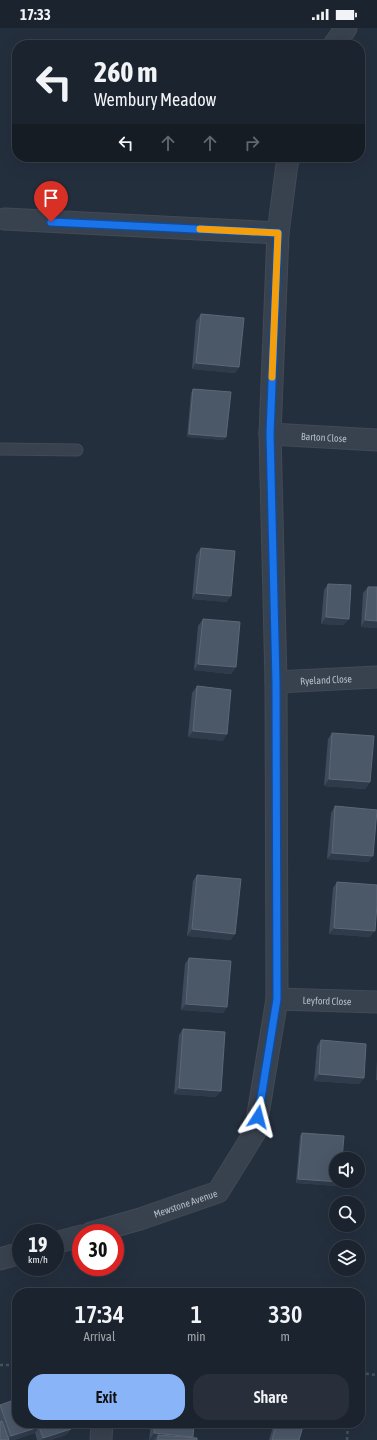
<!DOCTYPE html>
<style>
body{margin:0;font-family:"Asap Condensed",sans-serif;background:#282f3a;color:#f1f3f6;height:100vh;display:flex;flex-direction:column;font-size:15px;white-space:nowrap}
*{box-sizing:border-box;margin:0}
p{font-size:13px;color:#a0a4aa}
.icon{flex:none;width:22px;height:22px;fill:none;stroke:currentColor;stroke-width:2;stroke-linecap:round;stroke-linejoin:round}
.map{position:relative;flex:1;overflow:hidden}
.drawer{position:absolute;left:12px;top:1260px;width:353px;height:140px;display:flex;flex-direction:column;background:#1b232e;border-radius:16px;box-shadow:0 4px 16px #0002,0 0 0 1px #39404a}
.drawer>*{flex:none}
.top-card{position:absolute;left:12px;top:12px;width:353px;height:122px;border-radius:16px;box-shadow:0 4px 16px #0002,0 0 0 1px #39404a;background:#1b232e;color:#f1f3f6;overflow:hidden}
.controls{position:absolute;left:329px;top:1124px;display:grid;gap:8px}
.controls a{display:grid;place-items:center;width:36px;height:36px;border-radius:50%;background:#1b232e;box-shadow:0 4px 16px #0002,0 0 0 1px #39404a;font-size:20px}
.speed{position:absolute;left:12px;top:1196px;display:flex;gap:8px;font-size:20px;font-weight:700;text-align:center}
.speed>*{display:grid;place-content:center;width:52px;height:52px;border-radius:50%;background:#1b232e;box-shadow:0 4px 16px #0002,0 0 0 1px #39404a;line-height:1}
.speed small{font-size:10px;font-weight:400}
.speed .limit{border:6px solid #d22;background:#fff;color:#111}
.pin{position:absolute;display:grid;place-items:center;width:34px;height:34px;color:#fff;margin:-41px -17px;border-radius:50% 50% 50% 0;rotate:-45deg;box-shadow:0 0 4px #0007}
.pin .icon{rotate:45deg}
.me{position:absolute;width:44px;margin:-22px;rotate:9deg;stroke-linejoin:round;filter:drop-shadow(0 0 3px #0008)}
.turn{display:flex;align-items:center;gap:14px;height:84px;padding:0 16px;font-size:18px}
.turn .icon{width:52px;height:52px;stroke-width:2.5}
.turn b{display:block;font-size:28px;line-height:34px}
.lanes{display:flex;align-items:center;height:38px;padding:0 16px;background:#0003;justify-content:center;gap:20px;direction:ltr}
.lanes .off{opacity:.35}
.eta{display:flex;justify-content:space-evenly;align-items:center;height:68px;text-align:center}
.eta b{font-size:24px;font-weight:600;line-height:28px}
.primary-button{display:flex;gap:8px;margin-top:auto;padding:8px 16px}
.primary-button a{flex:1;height:46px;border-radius:16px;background:#8ab4f8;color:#111;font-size:16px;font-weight:600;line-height:46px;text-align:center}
.primary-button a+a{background:#282f3a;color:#f1f3f6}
.status{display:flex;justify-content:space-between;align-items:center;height:28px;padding:0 20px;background:#1b232e;direction:ltr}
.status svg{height:11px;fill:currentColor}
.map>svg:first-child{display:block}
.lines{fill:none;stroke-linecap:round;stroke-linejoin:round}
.service-casing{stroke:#414a57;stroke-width:13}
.minor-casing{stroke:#414a57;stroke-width:23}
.path{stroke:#3f5557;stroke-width:2.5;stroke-dasharray:3 3;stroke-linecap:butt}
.service{stroke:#38414e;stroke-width:11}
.minor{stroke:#38414e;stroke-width:21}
.wall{fill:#3f4b5c}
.shaded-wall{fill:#2f3b4b}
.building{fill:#4b5868;stroke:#5c6777}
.route-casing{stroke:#114b97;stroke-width:10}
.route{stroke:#1a73e8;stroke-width:7}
.slow{stroke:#f59e0b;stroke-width:7}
.labels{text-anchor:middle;stroke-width:4;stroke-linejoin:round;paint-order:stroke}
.street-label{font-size:10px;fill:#b4bcc9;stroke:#1d2633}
</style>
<div class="status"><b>17:33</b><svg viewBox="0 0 49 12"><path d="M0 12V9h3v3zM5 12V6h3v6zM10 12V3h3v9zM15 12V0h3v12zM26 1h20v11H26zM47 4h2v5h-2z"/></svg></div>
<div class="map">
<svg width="377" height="1412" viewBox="0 0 377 1412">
<rect width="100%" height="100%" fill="#242f3e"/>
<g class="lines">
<g class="service-casing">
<path id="service" d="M 0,421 L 77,422"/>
</g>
<g class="minor-casing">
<g id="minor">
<path d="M 334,17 L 346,0"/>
<path d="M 5,191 L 278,205"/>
<path id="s1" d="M 270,406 L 377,412"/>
<path id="s2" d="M 276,654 L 377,649"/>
<path id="s3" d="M 277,971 L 377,974"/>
<path id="s4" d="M 91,1205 L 140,1191 L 218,1164 L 255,1104 L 277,971 L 276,654 L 270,406 L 278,205 L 287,136 L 289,129"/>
<path d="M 55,1215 L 81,1208"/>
<path d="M 0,1231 L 21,1225"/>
<path d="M 101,1412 L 102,1395"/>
</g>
</g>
<path class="path" d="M 0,1337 L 17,1337
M 360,1345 L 377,1347
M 347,1412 L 348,1395"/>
<use href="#service" class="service"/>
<use href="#minor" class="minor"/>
</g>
<path class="wall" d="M 201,286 L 239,339 L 235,345 L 192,341 L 196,293 Z
M 193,361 L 224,412 L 187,409 L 191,365 Z
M 201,520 L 227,574 L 192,571 L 196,527 Z
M 328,556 L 344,597 L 321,596 L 324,562 Z
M 368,559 L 377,559 L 377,600 L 361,599 L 363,565 Z
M 203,591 L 236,639 L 231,646 L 194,642 L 198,598 Z
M 197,658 L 223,713 L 188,709 L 192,665 Z
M 332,705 L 370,754 L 365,761 L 324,758 L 328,711 Z
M 335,778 L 369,834 L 327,831 L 331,785 Z
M 197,847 L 231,912 L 187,908 L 193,853 Z
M 337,854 L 370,909 L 329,906 L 333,860 Z
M 189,930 L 227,979 L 223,985 L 181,982 L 185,936 Z
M 183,1001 L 216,1069 L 174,1066 L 179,1007 Z
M 321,1012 L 364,1050 L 359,1056 L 314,1053 L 317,1018 Z
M 377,1032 L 377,1052 L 376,1052 Z
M 302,1105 L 337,1158 L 296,1155 L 300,1108 Z
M 0,1377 L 71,1401 L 66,1407 L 51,1412 L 37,1412 L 35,1405 L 14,1412 L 0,1412 Z
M 151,1395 L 194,1395 L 193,1409 L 192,1410 L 197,1412 L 149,1412 Z
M 274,1395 L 304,1395 L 299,1412 L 269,1412 Z"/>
<path class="shaded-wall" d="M 196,335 L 239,339 L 235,345 L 192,341 Z
M 189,406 L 226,409 L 224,412 L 187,409 Z
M 196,565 L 231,568 L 227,574 L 192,571 Z
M 326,589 L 349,591 L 344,597 L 321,596 Z
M 365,592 L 377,593 L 377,600 L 361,599 Z
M 198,636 L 236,639 L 231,646 L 194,642 Z
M 193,703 L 227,706 L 223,713 L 188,709 Z
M 329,751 L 370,754 L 365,761 L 324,758 Z
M 332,825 L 373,828 L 369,834 L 327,831 Z
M 334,900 L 375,903 L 370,909 L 329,906 Z
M 192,901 L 235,906 L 231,912 L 187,908 Z
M 186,976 L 227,979 L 223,985 L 181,982 Z
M 319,1046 L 364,1050 L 359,1056 L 314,1053 Z
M 179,1060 L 221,1063 L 216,1069 L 174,1066 Z
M 298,1151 L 340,1154 L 337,1158 L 296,1155 Z
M 39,1399 L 35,1405 L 14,1412 L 8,1412 L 11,1408 Z
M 71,1401 L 66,1407 L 51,1412 L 42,1412 L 43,1410 Z
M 154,1405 L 193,1409 L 190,1412 L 158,1407 L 154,1412 L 149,1412 Z"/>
<path class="building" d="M 201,286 L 244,290 L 239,339 L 196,335 Z
M 193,361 L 231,364 L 226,409 L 189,406 Z
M 201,520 L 235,523 L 231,568 L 196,565 Z
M 328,556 L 351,557 L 349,591 L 326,589 Z
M 368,559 L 377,559 L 377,593 L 365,592 Z
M 203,591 L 240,594 L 236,639 L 198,636 Z
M 197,658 L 231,662 L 227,706 L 193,703 Z
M 332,705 L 374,708 L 370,754 L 329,751 Z
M 335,778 L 377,782 L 373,828 L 332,825 Z
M 197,847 L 241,851 L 235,906 L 192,901 Z
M 337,854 L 377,857 L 377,876 L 375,903 L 334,900 Z
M 189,930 L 231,933 L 227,979 L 186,976 Z
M 183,1001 L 225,1004 L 221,1063 L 179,1060 Z
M 321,1012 L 366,1016 L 364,1050 L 319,1046 Z
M 302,1105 L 344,1108 L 342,1131 L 336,1131 L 336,1153 L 340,1153 L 340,1154 L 298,1151 Z
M 17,1371 L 17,1395 L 69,1395 L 71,1401 L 43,1410 L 39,1399 L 11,1408 L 0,1377 Z
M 2,1393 L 9,1412 L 0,1412 L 0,1394 Z
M 155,1395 L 194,1395 L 193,1409 L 154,1405 Z
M 277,1395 L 304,1395 L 299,1412 L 272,1412 Z
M 158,1407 L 197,1410 L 197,1412 L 158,1412 Z"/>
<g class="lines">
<g class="route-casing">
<path id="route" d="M 51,194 L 278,205 L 270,406 L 276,654 L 277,971 L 258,1089"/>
</g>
<use href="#route" class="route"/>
<path class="slow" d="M 200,201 L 278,205 L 272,349"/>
</g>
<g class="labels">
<g class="street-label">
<text dy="4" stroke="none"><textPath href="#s1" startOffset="54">Barton Close</textPath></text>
<text dy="4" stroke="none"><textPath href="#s2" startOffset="50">Ryeland Close</textPath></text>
<text dy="4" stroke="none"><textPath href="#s3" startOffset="50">Leyford Close</textPath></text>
<text dy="4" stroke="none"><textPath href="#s4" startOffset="99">Mewstone Avenue</textPath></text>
</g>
</g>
</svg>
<div class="controls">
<a><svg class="icon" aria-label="sound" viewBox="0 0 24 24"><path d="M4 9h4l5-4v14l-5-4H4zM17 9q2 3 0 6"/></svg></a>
<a><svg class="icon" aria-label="search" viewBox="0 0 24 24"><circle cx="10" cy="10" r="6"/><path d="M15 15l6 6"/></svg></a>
<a><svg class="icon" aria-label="layers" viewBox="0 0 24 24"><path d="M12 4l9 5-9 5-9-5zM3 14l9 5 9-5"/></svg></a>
</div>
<div class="speed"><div>19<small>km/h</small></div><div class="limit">30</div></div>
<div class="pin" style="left:51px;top:194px;background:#d93025"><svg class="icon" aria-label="arrive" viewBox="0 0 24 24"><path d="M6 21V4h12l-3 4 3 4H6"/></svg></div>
<svg class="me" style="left:258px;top:1089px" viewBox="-20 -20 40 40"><path d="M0-17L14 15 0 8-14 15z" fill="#1a73e8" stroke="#fff" stroke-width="4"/></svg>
<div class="top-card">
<div class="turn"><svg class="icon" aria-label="left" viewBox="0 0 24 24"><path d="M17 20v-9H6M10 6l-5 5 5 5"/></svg><div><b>260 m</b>Wembury Meadow</div></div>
<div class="lanes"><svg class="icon" aria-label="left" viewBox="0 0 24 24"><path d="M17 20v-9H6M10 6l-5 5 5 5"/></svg><svg class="icon off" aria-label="ahead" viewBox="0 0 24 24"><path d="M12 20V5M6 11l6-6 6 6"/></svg><svg class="icon off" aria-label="ahead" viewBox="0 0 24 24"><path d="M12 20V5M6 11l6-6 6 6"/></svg><svg class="icon off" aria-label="right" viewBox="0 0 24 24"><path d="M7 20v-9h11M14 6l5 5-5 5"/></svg></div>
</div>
<section class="drawer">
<div class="eta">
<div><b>17:34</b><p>Arrival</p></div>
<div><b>1</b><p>min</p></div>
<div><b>330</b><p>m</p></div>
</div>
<div class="primary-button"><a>Exit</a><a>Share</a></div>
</section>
</div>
